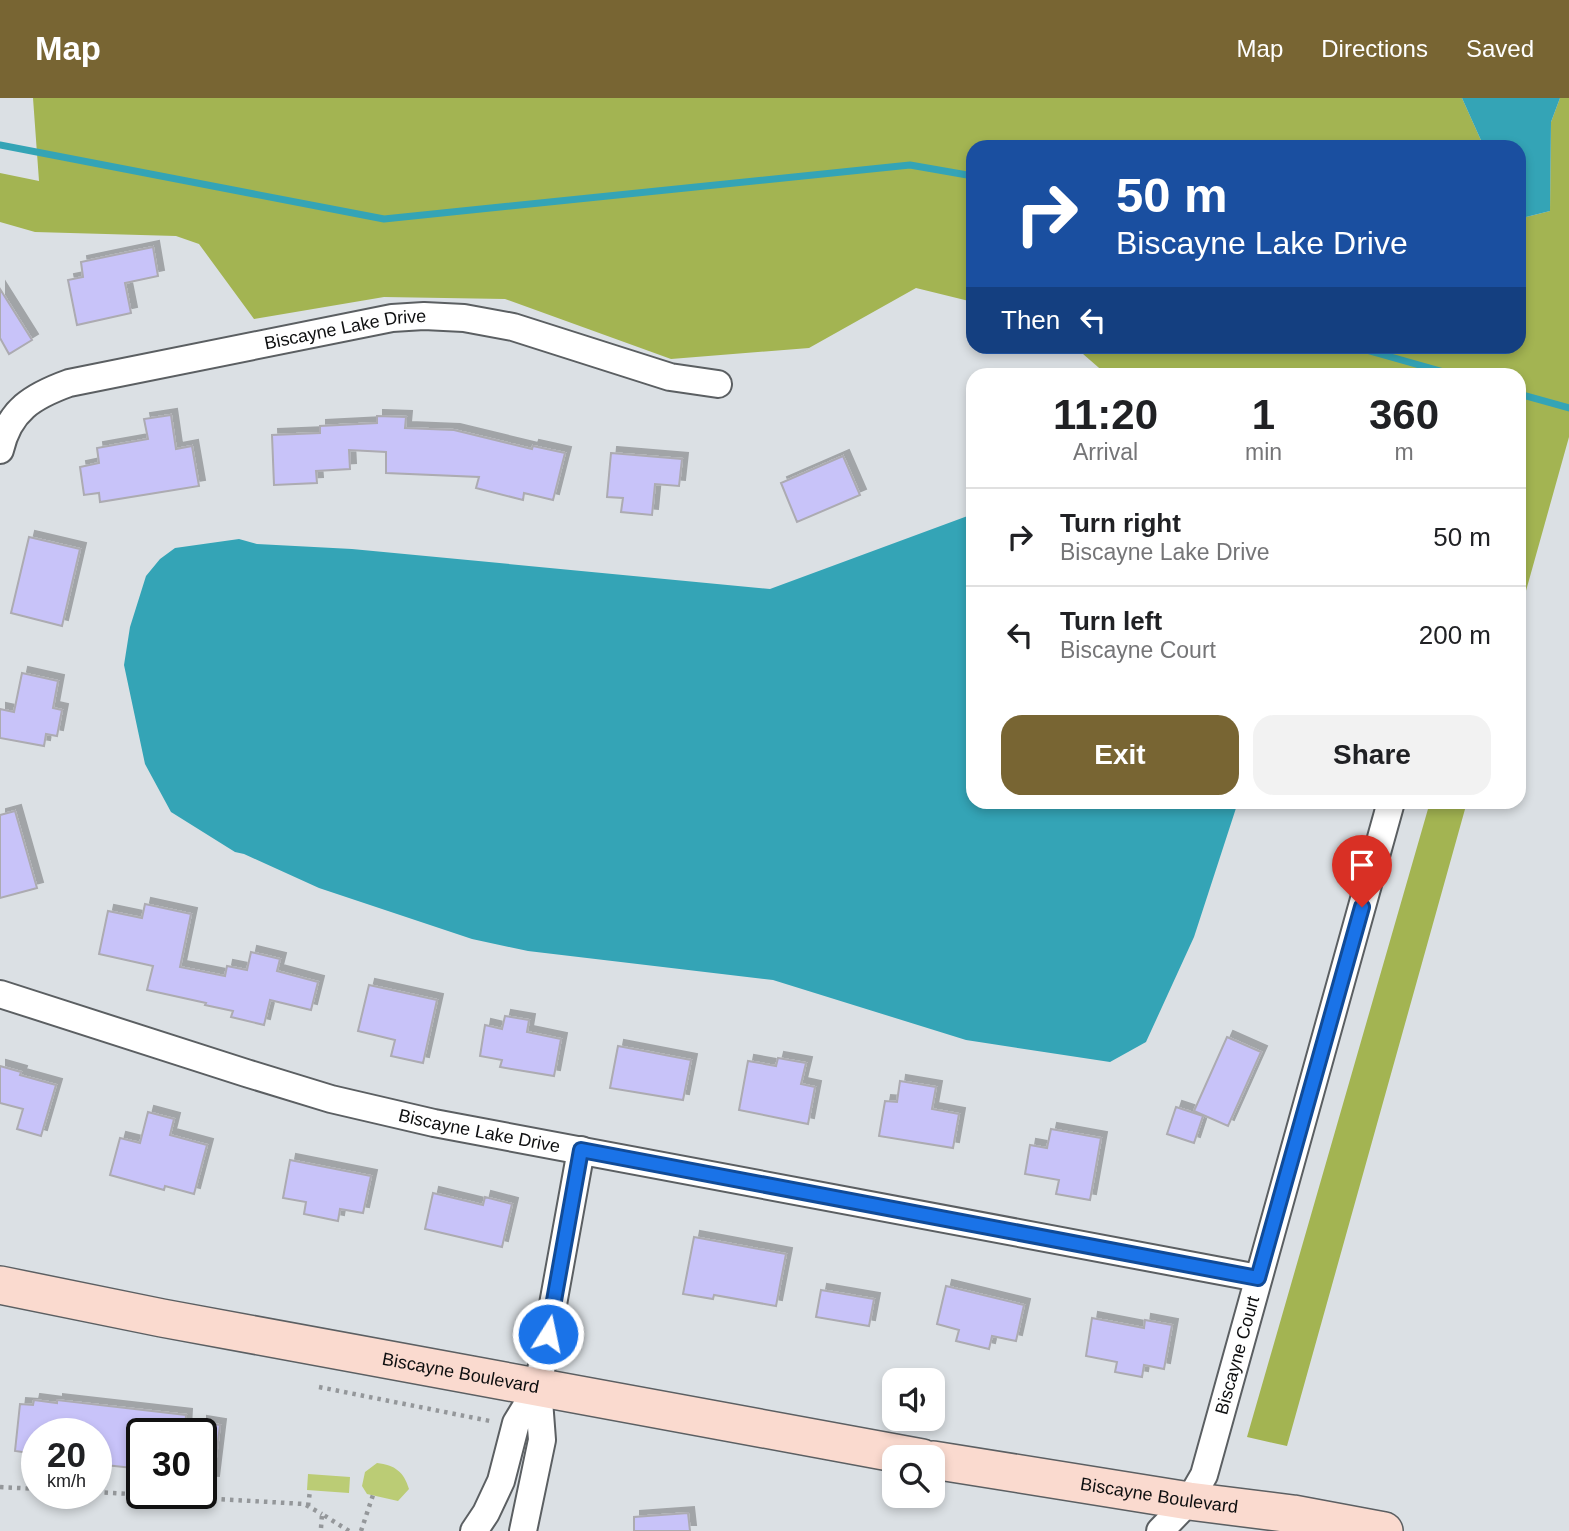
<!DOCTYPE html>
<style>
body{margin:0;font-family:Helvetica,sans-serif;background:#f2f2f2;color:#202124;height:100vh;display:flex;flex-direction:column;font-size:26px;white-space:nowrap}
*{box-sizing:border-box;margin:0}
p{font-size:23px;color:#757577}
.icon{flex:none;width:38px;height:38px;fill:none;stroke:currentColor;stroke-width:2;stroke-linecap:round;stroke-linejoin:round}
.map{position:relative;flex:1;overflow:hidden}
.details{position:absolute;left:966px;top:270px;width:560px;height:441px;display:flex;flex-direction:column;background:#fff;border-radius:21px;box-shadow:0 4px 10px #0003}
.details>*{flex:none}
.hud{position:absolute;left:966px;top:42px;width:560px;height:214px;border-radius:21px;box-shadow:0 4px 10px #0003;background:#1a4fa0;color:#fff;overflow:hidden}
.controls{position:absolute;left:882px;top:1270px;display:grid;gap:14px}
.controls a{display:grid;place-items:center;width:63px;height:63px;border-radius:14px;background:#fff;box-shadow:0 4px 10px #0003;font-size:35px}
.speed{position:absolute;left:21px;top:1320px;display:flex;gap:14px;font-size:35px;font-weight:700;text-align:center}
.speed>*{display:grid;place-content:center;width:91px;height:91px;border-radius:50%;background:#fff;box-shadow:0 4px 10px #0003;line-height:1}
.speed small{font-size:18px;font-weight:400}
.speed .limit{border:4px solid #111;border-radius:10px;background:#fff;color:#111}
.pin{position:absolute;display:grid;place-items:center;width:60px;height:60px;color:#fff;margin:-72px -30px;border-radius:50% 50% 50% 0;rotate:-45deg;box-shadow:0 0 7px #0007}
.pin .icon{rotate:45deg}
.me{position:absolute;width:77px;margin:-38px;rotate:10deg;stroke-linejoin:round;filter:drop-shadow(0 0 5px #0008)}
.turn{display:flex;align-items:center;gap:24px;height:147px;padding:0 35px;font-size:32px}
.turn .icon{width:91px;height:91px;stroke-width:2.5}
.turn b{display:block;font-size:49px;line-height:60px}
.then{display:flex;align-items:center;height:66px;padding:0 35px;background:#0003;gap:14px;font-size:26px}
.eta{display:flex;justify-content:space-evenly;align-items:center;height:119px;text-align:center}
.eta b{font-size:42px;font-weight:800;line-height:49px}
.primary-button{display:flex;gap:14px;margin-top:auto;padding:14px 35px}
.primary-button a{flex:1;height:80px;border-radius:21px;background:#786533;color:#fff;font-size:28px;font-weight:800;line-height:80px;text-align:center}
.primary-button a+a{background:#f2f2f2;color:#202124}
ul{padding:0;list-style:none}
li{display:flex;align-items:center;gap:21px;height:98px;padding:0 35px;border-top:2px solid #e0e0e0}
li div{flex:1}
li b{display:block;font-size:26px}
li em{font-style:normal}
header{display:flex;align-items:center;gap:42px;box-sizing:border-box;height:98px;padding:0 35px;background:#786533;color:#fff}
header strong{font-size:33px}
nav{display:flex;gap:38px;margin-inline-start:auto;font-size:24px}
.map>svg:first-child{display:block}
.green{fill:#bbcc75}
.forest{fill:#a3b452}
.water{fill:#34a4b6}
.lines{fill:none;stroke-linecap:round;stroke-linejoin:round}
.stream{stroke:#34a4b6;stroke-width:7}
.building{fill:#c8c3f9;stroke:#acabb1;stroke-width:2;filter:url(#shadow)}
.street-casing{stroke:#5b5f62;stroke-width:30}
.secondary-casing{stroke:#5b5f62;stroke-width:40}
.path{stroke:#94979a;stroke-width:4.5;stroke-dasharray:3.5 5;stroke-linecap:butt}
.street{stroke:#fff;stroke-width:26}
.secondary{stroke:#fadacf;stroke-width:37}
.route-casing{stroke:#114b97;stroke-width:18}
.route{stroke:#1a73e8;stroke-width:12}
.labels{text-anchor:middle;stroke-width:6;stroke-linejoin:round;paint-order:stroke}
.street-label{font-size:18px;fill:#0e0f10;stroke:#dbe0e4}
</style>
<header>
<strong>Map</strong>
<nav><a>Map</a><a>Directions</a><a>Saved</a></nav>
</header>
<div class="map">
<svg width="1569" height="1433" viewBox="0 0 1569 1433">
<defs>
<filter id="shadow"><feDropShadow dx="6" dy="-6" stdDeviation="0" flood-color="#0004"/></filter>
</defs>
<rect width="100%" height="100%" fill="#dbe0e4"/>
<path class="green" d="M 377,1365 C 395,1367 404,1374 409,1391 L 398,1403 L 367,1396 L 362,1388 L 365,1374 Z
M 308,1376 L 350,1379 L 349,1395 L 307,1392 Z"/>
<path class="forest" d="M 33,0 L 1462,0 L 1484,49 L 973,49 L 973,204 L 916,190 L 809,250 L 671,261 L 505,201 L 384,199 L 254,221 L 199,146 L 176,138 L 35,134 L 0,124 L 0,75 L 39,83 Z
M 1560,0 L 1569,0 L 1569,339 L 1519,518 L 1519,276 L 1106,276 L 1075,249 L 1519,248 L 1519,116 L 1526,119 L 1550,113 L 1551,24 Z
M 1430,704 L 1467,704 L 1287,1348 L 1247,1339 Z"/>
<path class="water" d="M 1462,0 L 1560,0 L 1551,24 L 1550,113 L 1526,119 L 1519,116 L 1519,49 L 1484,49 Z
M 973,416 L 973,704 L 1238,704 L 1194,839 L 1146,944 L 1110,964 L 966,942 L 773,882 L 528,853 L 472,841 L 319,790 L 244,756 L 235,754 L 171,714 L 145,666 L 124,567 L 130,529 L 146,478 L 160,461 L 175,450 L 239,441 L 257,446 L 352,451 L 770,491 Z"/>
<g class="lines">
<path class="stream" d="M 0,47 L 384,121 L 910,67 L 973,78
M 1352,248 L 1451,276
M 1519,296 L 1569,310"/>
</g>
<path class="building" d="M 153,149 L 158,178 L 125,185 L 131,215 L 77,227 L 68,182 L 83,179 L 81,164 Z
M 0,191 L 32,242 L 9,256 L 0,240 Z
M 171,317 L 176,351 L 192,348 L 199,388 L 100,404 L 99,395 L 84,397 L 80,369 L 99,365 L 97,350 L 148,341 L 144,321 Z
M 377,318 L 406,319 L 405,330 L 454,332 L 532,351 L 533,348 L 565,355 L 553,402 L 524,395 L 523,402 L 476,390 L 479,379 L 386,375 L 386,354 L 349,352 L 350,371 L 316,373 L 317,385 L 274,387 L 272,337 L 320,335 L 320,328 L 377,325 Z
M 611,355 L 682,361 L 679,388 L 655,386 L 652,417 L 621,414 L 623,400 L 607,399 Z
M 843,358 L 860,397 L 797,424 L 781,385 Z
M 29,439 L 80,451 L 62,528 L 11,515 Z
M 22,575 L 58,583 L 53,610 L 62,612 L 57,638 L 46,636 L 44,648 L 0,640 L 0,611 L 14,614 Z
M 15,713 L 37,790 L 0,800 L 0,717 Z
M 145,806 L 191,816 L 180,869 L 225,878 L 227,868 L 247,872 L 251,854 L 280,861 L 277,873 L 318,884 L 311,912 L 270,902 L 264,927 L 231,919 L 233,913 L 205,907 L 206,905 L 147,892 L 153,868 L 99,856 L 108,813 L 142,820 Z
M 369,887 L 437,902 L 423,965 L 391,958 L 395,942 L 358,933 Z
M 505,918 L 529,922 L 527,934 L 561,941 L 554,978 L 500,969 L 502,962 L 480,958 L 485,927 L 502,931 Z
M 1227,939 L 1261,954 L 1228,1028 L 1194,1013 Z
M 618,948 L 691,962 L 683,1002 L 610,990 Z
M 778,960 L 806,965 L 801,986 L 815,989 L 808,1026 L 739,1012 L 748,963 L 776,968 Z
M 0,968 L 21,974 L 20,977 L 56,987 L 41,1038 L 17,1031 L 23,1011 L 0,1005 Z
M 900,983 L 936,989 L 932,1011 L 959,1016 L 953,1050 L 879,1038 L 885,1003 L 897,1004 Z
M 1176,1009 L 1203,1018 L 1194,1045 L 1167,1036 Z
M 148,1014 L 174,1021 L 170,1037 L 207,1047 L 194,1096 L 165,1088 L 164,1092 L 110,1077 L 120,1040 L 140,1045 Z
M 1051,1031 L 1101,1040 L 1090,1102 L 1056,1096 L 1059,1082 L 1025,1076 L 1030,1047 L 1047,1050 Z
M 290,1062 L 371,1078 L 363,1115 L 340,1111 L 338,1123 L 304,1116 L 306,1104 L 283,1100 Z
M 433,1095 L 483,1107 L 485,1099 L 512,1106 L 502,1149 L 425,1131 Z
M 694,1139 L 786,1156 L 776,1208 L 714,1197 L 713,1201 L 683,1196 Z
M 946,1188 L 1024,1207 L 1016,1243 L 992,1238 L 989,1251 L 956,1243 L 959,1232 L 937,1226 Z
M 821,1192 L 874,1201 L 869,1228 L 816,1219 Z
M 1092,1220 L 1144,1230 L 1145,1222 L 1172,1227 L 1164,1271 L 1144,1267 L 1142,1279 L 1115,1274 L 1117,1264 L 1086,1258 Z
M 34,1302 L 57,1305 L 57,1302 L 186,1317 L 185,1335 L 142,1335 L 142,1371 L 96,1366 L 96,1335 L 37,1335 L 37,1356 L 15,1353 L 20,1306 L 33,1307 Z
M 201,1324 L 220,1327 L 213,1384 L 201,1383 Z
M 688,1415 L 690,1433 L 634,1433 L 634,1419 Z"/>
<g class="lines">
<g class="street-casing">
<g id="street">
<path id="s1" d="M 0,352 C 9,312 33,298 69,285 L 392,220 L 424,218 L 464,220 L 513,229 L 670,279 L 718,286"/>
<path id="s2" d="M 0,896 L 246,975 L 331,1001 L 434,1025 L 1258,1180"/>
<path d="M 474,1433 L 486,1415 L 501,1383 L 516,1325 L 538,1289"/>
<path d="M 523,1433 L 542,1342 L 538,1289 L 581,1052"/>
<path id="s3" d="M 1160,1433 L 1189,1403 L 1204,1377 L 1391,704"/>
</g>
</g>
<g class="secondary-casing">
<g id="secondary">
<path id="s4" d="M 0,1187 L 162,1220 L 922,1360"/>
<path id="s5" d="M 933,1362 L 1189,1403 L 1293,1416 L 1384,1433"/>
</g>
</g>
<path class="path" d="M 319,1289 L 490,1323
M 0,1389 L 37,1391
M 96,1394 L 185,1399 L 185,1395
M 201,1395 L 201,1400 L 304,1406 L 322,1416
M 308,1408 L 310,1393
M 321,1430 L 322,1416 L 349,1433
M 361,1433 L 373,1397"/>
<use href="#street" class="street"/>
<use href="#secondary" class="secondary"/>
</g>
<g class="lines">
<g class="route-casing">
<path id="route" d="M 548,1236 L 581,1052 L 1258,1180 L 1362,809"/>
</g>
<use href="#route" class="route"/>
</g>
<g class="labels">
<g class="street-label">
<text dy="6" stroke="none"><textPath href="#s1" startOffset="383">Biscayne Lake Drive</textPath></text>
<text dy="6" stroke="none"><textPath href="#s2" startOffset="499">Biscayne Lake Drive</textPath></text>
<text dy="6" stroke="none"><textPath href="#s3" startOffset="196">Biscayne Court</textPath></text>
<text dy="6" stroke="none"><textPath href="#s4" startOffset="469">Biscayne Boulevard</textPath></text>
<text dy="6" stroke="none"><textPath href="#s5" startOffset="229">Biscayne Boulevard</textPath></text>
</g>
</g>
</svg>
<div class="controls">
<a><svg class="icon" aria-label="sound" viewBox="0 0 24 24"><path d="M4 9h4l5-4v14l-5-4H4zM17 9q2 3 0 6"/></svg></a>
<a><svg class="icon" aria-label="search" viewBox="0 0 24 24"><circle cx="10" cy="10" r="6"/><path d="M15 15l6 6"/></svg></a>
</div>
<div class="speed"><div>20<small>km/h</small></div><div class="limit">30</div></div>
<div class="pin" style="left:1362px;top:809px;background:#d93025"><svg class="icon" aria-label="arrive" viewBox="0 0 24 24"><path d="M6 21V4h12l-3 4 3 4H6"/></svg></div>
<svg class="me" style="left:548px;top:1236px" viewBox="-20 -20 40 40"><circle r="17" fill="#1a73e8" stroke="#fff" stroke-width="3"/><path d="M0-11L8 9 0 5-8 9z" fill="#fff"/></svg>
<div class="hud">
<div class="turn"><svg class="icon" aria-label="right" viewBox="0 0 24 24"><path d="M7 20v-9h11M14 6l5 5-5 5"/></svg><div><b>50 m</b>Biscayne Lake Drive</div></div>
<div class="then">Then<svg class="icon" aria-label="left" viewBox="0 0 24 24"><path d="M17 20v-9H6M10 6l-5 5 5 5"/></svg></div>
</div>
<section class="details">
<div class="eta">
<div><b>11:20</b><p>Arrival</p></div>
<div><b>1</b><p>min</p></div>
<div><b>360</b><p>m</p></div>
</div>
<ul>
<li><svg class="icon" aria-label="right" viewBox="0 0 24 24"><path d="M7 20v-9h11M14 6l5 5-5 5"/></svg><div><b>Turn right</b><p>Biscayne Lake Drive</p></div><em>50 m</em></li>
<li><svg class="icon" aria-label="left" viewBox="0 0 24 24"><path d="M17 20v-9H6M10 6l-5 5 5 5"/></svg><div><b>Turn left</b><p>Biscayne Court</p></div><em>200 m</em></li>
</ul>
<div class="primary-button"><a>Exit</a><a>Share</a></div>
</section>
</div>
